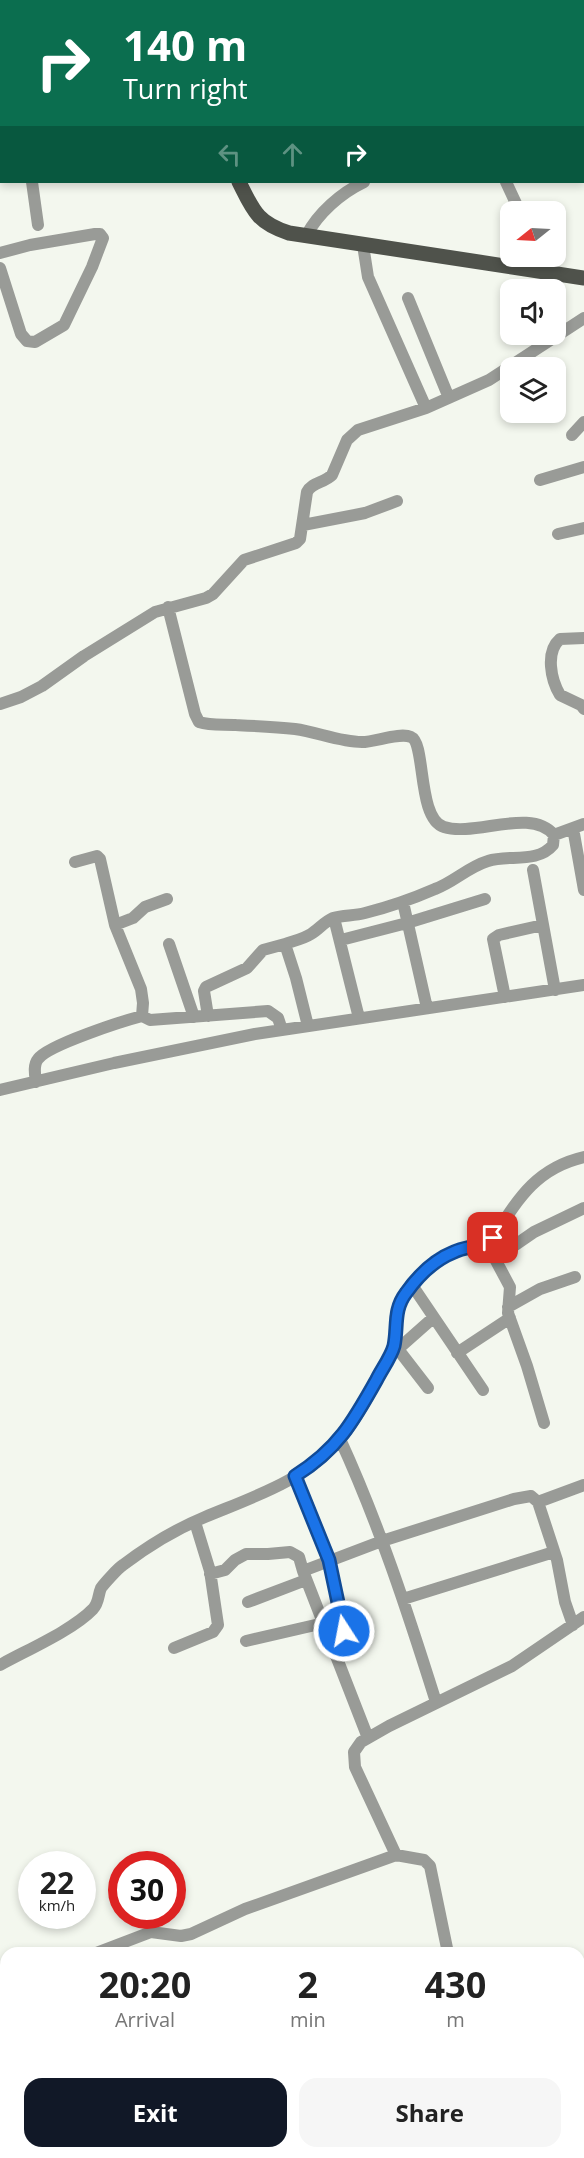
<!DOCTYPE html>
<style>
body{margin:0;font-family:"Open Sans",sans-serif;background:#f6f6f6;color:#222;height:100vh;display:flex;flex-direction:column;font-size:22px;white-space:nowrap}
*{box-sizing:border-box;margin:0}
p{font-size:20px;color:#767676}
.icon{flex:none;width:33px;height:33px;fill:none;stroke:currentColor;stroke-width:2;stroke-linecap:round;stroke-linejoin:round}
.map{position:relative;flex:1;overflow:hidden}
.panel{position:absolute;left:0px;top:1947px;width:585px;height:212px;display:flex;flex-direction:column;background:#fff;border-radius:18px 18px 0 0;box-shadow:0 3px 9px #0003}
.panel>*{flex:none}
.hud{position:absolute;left:0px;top:0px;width:585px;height:183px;box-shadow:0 3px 9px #0003;background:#0b6e4f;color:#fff;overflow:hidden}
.needle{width:39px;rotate:252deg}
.tools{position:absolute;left:500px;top:201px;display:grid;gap:12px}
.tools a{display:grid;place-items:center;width:66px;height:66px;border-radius:12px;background:#fff;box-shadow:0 3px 9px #0003;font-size:30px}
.speed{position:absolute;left:18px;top:1851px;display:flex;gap:12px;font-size:30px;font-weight:700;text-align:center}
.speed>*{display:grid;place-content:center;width:78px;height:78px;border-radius:50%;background:#fff;box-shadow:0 3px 9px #0003;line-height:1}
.speed small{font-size:15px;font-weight:400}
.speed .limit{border:9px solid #d22;background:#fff;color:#111}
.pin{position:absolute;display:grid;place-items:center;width:51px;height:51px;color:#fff;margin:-26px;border-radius:12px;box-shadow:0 3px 9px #0006}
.me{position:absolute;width:66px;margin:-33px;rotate:349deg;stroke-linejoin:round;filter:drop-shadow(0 0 4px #0008)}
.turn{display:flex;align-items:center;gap:21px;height:126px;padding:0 24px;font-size:27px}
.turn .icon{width:78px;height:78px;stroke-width:2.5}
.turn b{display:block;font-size:42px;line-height:51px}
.lanes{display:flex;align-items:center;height:57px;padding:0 24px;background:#0003;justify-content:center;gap:30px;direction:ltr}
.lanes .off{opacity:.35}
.eta{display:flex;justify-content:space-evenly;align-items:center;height:102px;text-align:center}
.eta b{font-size:36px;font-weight:700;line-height:42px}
.primary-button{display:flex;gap:12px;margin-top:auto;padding:12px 24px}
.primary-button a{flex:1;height:69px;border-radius:18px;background:#111827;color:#fff;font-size:24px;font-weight:700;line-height:69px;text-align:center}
.primary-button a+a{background:#f6f6f6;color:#222}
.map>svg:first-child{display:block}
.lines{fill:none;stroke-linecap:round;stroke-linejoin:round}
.minor{stroke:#999b97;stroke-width:12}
.major{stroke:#4f524b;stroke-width:15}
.route-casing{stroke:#114b97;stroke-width:15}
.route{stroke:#1a73e8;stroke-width:10}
</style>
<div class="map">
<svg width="584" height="2158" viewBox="0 0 584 2158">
<rect width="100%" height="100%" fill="#f3f7ee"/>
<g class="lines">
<path class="minor" d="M 242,2 L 242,0
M 307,2 L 310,0
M 386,2 L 387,0
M 480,2 L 482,0
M 584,129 L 584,130
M 0,145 L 2,145
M 32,182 L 38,225
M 506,182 L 520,212
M 306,236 C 318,213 341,193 364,182
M 363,245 L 368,277 L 426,408
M 0,253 L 30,245 L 95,234 L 100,234 L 103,238 L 92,267 L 64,325 L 35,342 L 27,341 L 21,334 L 0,268
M 537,256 L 542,272
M 408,298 L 449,398
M 572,435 L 584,422
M 540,480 L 584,467
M 303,525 L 365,513 L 397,501
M 558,534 L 584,528
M 168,607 L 195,714 L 199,722 C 211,726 224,724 236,725 C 255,726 275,727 295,729 C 317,732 340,742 362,742 C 375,742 400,732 411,737 C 426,743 417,819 444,827 C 475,837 531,807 554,835 L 553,845 C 537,864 509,854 488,861 C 468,867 454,882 435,889 C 412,899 389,907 365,913 C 354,916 344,915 333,918 C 324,922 319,929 311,934 C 303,939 293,941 285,944 L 296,978 L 308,1026
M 584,638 L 560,639 C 545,652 551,680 560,695 L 581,705 L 584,709
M 0,704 L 21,697 L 42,686 L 84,656 L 155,612 L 206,598 L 213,594 L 244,560 L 296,543 L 300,539 L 307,492 C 312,482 324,483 332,475 L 347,440 L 358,430 L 426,408 L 489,380 L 584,318
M 573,828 L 584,890
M 554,835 L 584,824
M 75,862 L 97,856 L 100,859 L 115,925 L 141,989 L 143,1003 L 142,1016 L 150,1020 L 268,1011 L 278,1018 L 282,1030
M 533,870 L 555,990
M 403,902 L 427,1008
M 334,918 L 359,1018
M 115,925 L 133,918 L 145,907 L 167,899
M 341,940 L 407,923 L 485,899
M 169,944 L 194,1017
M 505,997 L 493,939 L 499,935 L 543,925
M 208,1016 L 204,991 L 206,987 L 247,968 L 263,950 L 285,944
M 36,1082 C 35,1075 33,1065 38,1059 C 48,1045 123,1021 142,1016
M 0,1090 L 114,1063 L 255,1034 L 584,985
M 495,1259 L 534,1232 L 584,1208
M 412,1285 L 483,1390
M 508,1307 L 540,1289 L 575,1277
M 394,1344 L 428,1388
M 398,1349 L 433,1318
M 457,1353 L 510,1318
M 544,1423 L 527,1366 L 508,1313 L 510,1287 L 486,1242 L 493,1238 C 518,1199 536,1168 584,1157
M 340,1439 C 379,1524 408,1613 436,1702
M 295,1476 L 329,1560 L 344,1627 L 342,1633 L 328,1636
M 210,1574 L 225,1570 L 235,1560 L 246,1554 L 268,1554 L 290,1552 L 299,1557 L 303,1571
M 403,1599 L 554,1552
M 248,1602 L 306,1580
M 573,1625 L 565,1602 L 557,1560 L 538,1502 L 584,1485
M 246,1641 L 324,1623
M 174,1648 L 213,1632 L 218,1625 L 210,1571 L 195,1522
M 0,1665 C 27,1650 73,1630 93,1609 C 99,1603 98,1595 101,1588 C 104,1584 118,1568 123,1565 C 148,1546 176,1529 205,1517 C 253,1497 307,1480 341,1438 C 362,1412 376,1381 392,1352 C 397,1339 393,1324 397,1310 C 404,1286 431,1261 455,1251 C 465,1247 476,1245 486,1242
M 368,1738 L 303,1571 L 382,1541 L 514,1499 L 531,1496 L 538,1502
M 396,1855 L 424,1860 L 430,1866 L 448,1953
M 96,1953 L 151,1932 L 181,1936 L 191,1934 L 245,1909 L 396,1855 L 355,1767 L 354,1752 L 361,1742 L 389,1726 L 512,1666 L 584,1617
M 0,1990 L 6,1988
M 579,2145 L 584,2143
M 437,2152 L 444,2158
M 505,2152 L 507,2158
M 465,2158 L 472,2152
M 554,2158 L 566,2152"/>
<path class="major" d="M 169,0 L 169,2
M 239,182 C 253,210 257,223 289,233 L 584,278"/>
</g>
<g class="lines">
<g class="route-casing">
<path id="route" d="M 344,1631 L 329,1560 L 295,1476 C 338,1449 353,1422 377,1379 C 382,1369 391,1357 394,1346 C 398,1327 393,1310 406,1293 C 418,1276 434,1260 454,1252 C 466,1246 483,1247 493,1238"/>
</g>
<use href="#route" class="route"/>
</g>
</svg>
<div class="tools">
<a><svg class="needle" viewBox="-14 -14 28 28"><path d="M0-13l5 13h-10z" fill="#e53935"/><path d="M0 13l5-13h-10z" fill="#767676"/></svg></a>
<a><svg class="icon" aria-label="sound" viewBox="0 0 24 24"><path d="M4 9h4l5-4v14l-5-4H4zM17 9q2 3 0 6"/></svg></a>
<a><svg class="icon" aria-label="layers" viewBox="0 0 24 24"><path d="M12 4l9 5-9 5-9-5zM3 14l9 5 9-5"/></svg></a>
</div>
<div class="speed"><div>22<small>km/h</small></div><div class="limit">30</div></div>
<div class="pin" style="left:493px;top:1238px;background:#d93025"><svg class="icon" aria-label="arrive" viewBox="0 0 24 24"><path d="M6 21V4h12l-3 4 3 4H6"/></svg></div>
<svg class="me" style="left:344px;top:1631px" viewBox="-20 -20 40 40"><circle r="17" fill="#1a73e8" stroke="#fff" stroke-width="3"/><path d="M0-11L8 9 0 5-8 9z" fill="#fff"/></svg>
<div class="hud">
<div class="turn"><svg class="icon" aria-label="right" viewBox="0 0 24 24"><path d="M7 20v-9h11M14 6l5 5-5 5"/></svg><div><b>140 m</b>Turn right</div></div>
<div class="lanes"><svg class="icon off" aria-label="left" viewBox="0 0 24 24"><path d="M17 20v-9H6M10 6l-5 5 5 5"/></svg><svg class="icon off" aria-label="ahead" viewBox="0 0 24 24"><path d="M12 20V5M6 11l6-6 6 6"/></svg><svg class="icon" aria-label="right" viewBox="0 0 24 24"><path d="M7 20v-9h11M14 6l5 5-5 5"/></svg></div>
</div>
<section class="panel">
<div class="eta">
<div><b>20:20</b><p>Arrival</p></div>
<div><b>2</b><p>min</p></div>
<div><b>430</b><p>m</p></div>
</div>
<div class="primary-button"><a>Exit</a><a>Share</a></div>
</section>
</div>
